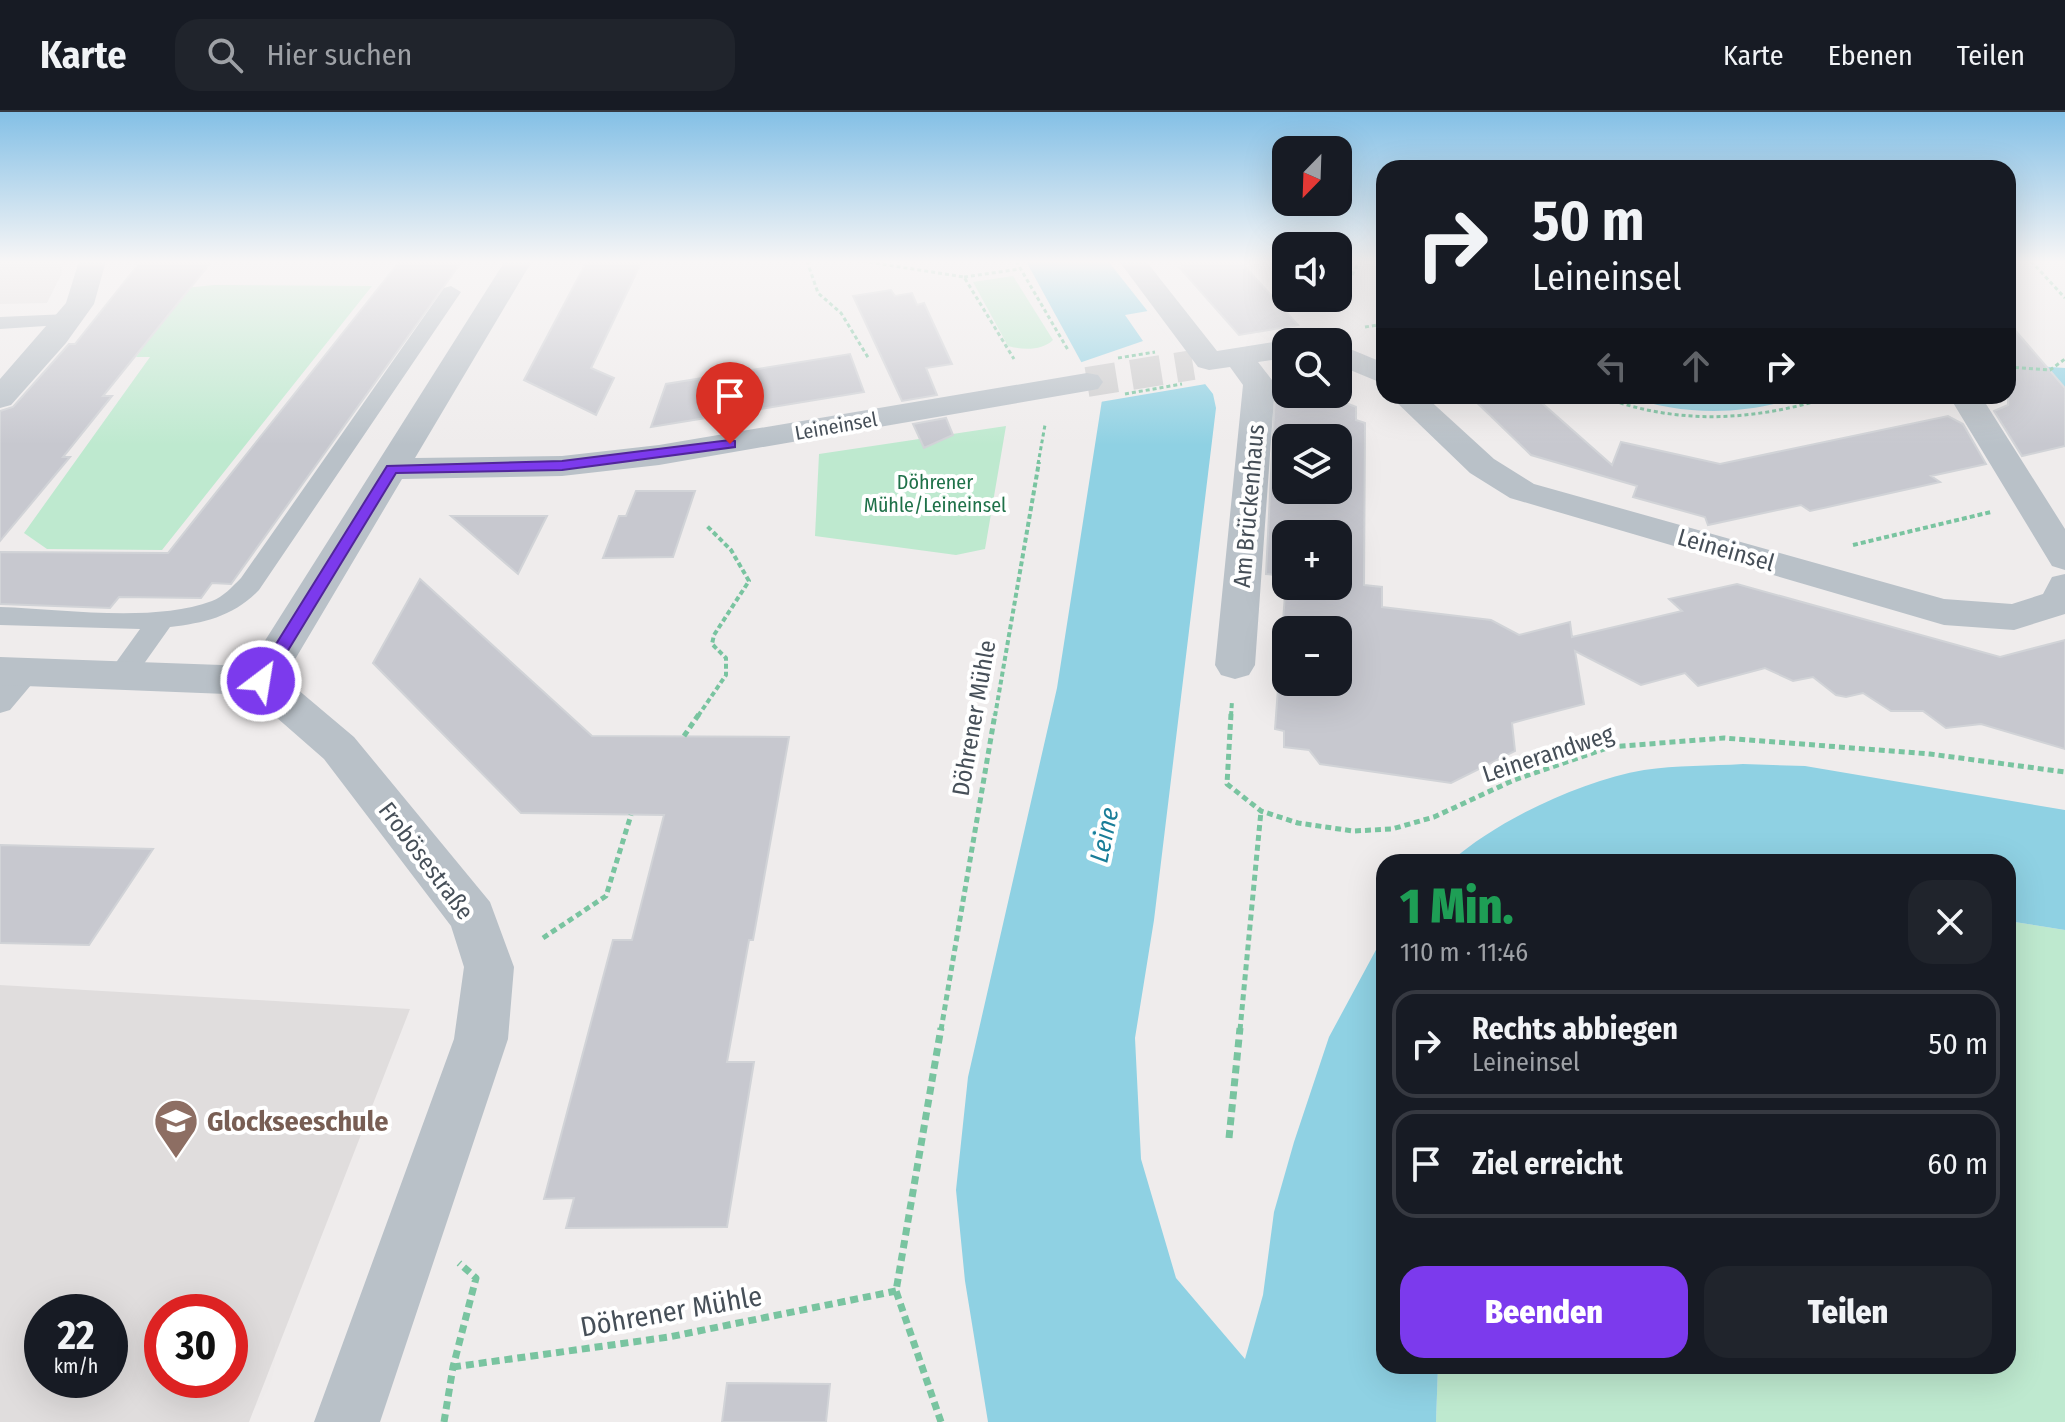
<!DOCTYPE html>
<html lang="de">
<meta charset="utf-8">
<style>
body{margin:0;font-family:"Fira Sans Condensed",sans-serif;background:#20242c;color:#f1f3f6;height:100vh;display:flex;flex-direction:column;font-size:30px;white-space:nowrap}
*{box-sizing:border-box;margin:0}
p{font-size:26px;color:#9ea1a6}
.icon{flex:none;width:44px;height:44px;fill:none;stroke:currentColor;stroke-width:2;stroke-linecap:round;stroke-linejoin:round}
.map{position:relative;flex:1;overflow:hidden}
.side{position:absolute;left:1376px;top:742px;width:640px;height:520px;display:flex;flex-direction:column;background:#171b24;border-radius:24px;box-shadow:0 8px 32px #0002}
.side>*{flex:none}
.guide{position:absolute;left:1376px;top:48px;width:640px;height:244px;border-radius:24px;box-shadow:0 8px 32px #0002;background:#171b24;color:#f1f3f6;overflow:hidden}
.needle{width:52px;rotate:203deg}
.tools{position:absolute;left:1272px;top:24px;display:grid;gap:16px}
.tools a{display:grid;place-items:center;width:80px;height:80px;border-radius:16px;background:#171b24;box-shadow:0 8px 32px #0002;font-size:40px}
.speed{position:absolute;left:24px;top:1182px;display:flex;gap:16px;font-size:40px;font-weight:700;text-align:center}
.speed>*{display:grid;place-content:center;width:104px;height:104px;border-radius:50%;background:#171b24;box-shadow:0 8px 32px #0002;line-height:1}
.speed small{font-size:20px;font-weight:400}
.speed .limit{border:12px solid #d22;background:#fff;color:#111}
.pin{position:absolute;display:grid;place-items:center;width:68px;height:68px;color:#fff;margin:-82px -34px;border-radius:50% 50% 50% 0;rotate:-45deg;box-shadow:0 0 8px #0007}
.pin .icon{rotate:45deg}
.me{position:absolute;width:88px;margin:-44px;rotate:31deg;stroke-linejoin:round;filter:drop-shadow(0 0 6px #0008)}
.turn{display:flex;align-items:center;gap:28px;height:168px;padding:0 24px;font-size:36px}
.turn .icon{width:104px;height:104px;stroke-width:2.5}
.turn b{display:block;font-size:56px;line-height:68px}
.lanes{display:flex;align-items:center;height:76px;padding:0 24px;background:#0003;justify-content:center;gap:40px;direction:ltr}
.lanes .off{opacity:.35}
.round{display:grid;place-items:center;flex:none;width:84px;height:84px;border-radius:24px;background:#20242c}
.overview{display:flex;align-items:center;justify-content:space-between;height:136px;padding:0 24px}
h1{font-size:48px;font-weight:800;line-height:60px;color:#1e9e55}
.button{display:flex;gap:16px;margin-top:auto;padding:16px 24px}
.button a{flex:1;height:92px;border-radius:24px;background:#7c3aed;color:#fff;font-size:32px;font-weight:800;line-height:92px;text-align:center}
.button a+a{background:#20242c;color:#f1f3f6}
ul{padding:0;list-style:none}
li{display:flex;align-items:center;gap:24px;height:108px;margin:0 16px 12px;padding:0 8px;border:4px solid #363941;border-radius:24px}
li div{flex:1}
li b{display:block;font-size:30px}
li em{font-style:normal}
header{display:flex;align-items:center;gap:48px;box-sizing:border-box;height:112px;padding:0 40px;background:#171b24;border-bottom:2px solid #363941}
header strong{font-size:38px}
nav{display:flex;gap:44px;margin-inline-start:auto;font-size:28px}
.search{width:560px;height:72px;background:#20242c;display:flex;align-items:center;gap:20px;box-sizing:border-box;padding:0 28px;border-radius:24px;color:#9ea1a6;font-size:30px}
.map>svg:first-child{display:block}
.education{fill:#e0dddd;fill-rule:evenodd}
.green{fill:#bee9cf}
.water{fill:#8fd1e3}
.pier{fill:#efecec}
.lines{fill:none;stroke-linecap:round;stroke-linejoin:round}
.canal{fill:#8fd1e3;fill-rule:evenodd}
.building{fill:#c7c8cf;stroke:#d1d3d7;stroke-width:2;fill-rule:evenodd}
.minor-tunnel{stroke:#cdcdce;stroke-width:30;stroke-dasharray:30 15;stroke-linecap:butt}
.path-far3{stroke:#79c4a0;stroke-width:3;stroke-dasharray:4 3;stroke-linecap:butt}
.path-far2{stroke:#79c4a0;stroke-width:4;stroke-dasharray:5 3;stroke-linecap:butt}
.path-far1{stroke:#79c4a0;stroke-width:5;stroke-dasharray:6 4;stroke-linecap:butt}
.path{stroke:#79c4a0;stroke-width:7;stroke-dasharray:8 5;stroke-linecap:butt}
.service{fill:#b9c1c8;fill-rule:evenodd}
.minor{fill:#b9c1c8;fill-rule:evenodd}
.route{fill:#7c3aed;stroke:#51269a;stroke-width:2}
.labels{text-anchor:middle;stroke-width:8;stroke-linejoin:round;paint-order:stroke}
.far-street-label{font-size:20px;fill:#464f58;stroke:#fff}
.far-park-label{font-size:20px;fill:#1f7149;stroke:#fff}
.street-label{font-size:24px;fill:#464f58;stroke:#fff}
.water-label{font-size:26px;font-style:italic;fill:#197d98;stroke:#fff}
.near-education-label{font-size:28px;font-weight:bold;fill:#785e54;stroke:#fff;text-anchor:start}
.near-street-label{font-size:28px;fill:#464f58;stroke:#fff}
</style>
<header>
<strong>Karte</strong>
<div class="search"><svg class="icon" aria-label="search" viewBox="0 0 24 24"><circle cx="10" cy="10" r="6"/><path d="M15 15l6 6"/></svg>Hier suchen</div>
<nav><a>Karte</a><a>Ebenen</a><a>Teilen</a></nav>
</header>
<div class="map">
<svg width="2065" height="1310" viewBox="0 0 2065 1310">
<rect width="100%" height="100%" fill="#efecec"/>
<path class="education" d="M 0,149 L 60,149 L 62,161 L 47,191 L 0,192 Z
M 0,873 L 410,897 L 249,1310 L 0,1310 ZM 42,1200 L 110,1200 L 110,1268 L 42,1268 ZM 162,1200 L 230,1200 L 230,1268 L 162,1268 Z"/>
<path class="green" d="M 1013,164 L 1053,228 C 1042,239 1022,238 1008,234 L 973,170 Z
M 214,173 L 372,174 L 162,438 L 47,437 L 24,421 L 150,245 L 136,245 L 185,176 Z
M 1006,314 L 985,437 L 956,443 L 815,424 L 819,342 Z
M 2008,809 L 2065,818 L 2065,1310 L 1436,1310 L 1438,1254 L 2008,1254 Z"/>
<path class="water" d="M 1026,149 L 1108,149 L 1213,282 L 1216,296 L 1154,808 L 1135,926 L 1141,1047 L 1176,1166 L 1245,1247 L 1263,1183 L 1274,1100 L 1294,1030 L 1329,925 L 1384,823 L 1384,1254 L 1438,1254 L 1436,1310 L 988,1310 L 965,1169 L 956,1078 L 968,965 L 1057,576 L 1102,288 Z
M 1626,284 L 1802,284 C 1743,304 1684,304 1626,284 Z
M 1743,652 L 1805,654 L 2065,698 L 2065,818 L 2008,809 L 2008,750 L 1450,750 C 1498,708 1580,669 1644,658 C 1676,653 1711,654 1743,652 Z"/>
<path class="pier" d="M 1148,199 L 1206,272 L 1100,290 L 1079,251 L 1143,229 L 1125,203 Z"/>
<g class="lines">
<path class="canal" d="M 2008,252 L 2065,256 L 2065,278 L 2008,274 Z"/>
</g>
<path class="building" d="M 141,149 L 212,149 L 103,284 L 112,284 L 63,345 L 70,345 L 0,429 L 0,299 L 13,295 L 69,232 L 75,232 Z
M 400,149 L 462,149 L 231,472 L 212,471 L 201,486 L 119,485 L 110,496 L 0,492 L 0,440 L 168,441 Z
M 587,149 L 642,149 L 591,256 L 614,266 L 596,303 L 524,268 Z
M 1178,149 L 1240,149 L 1298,213 L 1239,223 L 1179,155 L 1183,155 Z
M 891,178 L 895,184 L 912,181 L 917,193 L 924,191 L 952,252 L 926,256 L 937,283 L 902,289 L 853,184 Z
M 2008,210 L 2065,276 L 2065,334 L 2022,344 L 1994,299 L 2008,293 Z
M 850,242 L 864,280 L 651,315 L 666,272 Z
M 1276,262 L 1286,266 L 1286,282 L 1324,282 L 1356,295 L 1356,308 L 1365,311 L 1364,473 L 1382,475 L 1382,495 L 1491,508 L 1519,523 L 1570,510 L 1572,525 L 1682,499 L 1669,487 L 1737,472 L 2000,545 L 2065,528 L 2065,637 L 1981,612 L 1946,616 L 1923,599 L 1891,599 L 1863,581 L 1846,585 L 1836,583 L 1813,565 L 1793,569 L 1765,556 L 1698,574 L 1685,561 L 1641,573 L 1575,539 L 1584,592 L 1512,611 L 1515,639 L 1451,671 L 1320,652 L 1309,638 L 1284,635 L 1284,619 L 1275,617 L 1286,469 L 1286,474 L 1338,474 L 1338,422 L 1286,422 L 1286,464 L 1266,462 ZM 1286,326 L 1338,326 L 1338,378 L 1286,378 ZM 1286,518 L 1338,518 L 1338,570 L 1286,570 Z
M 1470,284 L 1534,284 L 1612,353 L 1621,330 L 1720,352 L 1948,304 L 1963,312 L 1986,352 L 1931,364 L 1940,370 L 1810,399 L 1801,393 L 1708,413 L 1705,405 L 1633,385 L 1637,374 L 1531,343 Z
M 946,306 L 953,323 L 924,336 L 913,312 Z
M 636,379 L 695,379 L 673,445 L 603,446 L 619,404 L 626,404 Z
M 451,404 L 547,404 L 518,462 Z
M 420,467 L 592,624 L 789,625 L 753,828 L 749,828 L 727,950 L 754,950 L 727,1115 L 566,1116 L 574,1086 L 544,1087 L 613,828 L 632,828 L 664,703 L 521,701 L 373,551 Z
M 0,733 L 153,737 L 89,833 L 0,831 Z
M 727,1271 L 830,1272 L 826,1310 L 722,1310 Z"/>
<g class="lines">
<path class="minor-tunnel" d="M 1087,270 L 1193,253"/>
<path class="path-far3" d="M 807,149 L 818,181 L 841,201 L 869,247
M 862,149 L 964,165 L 1014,247
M 1016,149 L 1068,238
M 1283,149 L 1286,152
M 2031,149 L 2065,186
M 964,165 L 1020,157
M 1338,176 L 1345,175 L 1360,149
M 1365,215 L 1384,212
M 1118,246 L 1155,240
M 2008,255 L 2050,258 L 2065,247
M 1125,282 L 1182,272
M 1600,284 C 1679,314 1754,309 1834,284
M 1038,352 L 1045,313"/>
<path class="path-far2" d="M 1853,433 L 1991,400
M 698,604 L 726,563 L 726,546 L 712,532 L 714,523 L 749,469 L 731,438 L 706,413
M 995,604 L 1039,350
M 1231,604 L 1232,589"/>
<path class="path-far1" d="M 1231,602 L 1227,672 L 1261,699 L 1298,711 L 1353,719 L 1392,717 L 1434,705 L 1514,668 L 1610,635 L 1724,626 L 1930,642 L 2065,660
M 684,624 L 699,602
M 543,826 L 606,784 L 631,703
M 941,918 L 995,602
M 1240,918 L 1261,699"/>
<path class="path" d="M 1229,1026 L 1240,916
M 453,1255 L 669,1225 L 896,1179
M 444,1310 L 453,1255 L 476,1166 L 459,1151
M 941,1310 L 896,1179 L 941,916"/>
<path class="service" d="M 451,174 L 461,180 L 259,478 C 234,504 205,511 170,515 L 131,570 L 121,573 L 111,570 L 107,563 L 140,517 L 0,513 L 0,495 C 63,497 152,511 212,489 C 223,485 232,475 241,466 L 444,176 Z
M 68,202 L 75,204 L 78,208 L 75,212 L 0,217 L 0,205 Z
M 28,550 L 38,553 L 42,560 L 10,598 L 0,601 L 0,573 L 18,553 Z"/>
<path class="minor" d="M 79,149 L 106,149 L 94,192 L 66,231 L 11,293 L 0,296 L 0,267 L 66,191 Z
M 505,149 L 532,149 L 415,346 L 562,344 L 659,333 L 1087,261 L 1098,263 L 1103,270 L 1098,277 L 1087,279 L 659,353 L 562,364 L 402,367 L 284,566 L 354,625 L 490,790 L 514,855 L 508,927 L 380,1310 L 314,1310 L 454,927 L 464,855 L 451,814 L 324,647 L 251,583 L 0,573 L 0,545 L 249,554 Z
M 1119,149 L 1146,149 L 1217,239 L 1286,228 L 1294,230 L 1286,230 L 1286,246 L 1258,250 L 1275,272 L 1255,553 L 1249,563 L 1235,567 L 1221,563 L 1215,553 L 1243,273 L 1230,255 L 1209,258 L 1198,255 Z
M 1338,232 L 1384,251 L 1384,272 L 1338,253 Z
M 1390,284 L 1425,284 L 1494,347 L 1534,372 L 1944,487 L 2012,492 L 2043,482 L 2052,465 L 2065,462 L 2065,502 L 2014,518 L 1944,513 L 1510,386 L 1470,361 Z
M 1949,284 L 1981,284 L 2065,417 L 2065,458 L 2052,454 Z"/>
</g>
<linearGradient id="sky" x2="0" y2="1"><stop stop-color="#84c0e6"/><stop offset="0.45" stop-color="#f8f6f6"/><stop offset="1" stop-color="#f8f6f6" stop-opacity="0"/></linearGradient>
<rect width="2065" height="333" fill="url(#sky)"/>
<path class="route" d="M 730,328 L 735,329 L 735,335 L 562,358 L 396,361 L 267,573 L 261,575 L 253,569 L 387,354 L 562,349 Z"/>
<defs>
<g id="school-pin" transform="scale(2.3)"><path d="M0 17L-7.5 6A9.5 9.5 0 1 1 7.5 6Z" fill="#8d6e63" stroke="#fff"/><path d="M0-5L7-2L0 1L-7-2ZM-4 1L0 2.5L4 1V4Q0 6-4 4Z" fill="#fff"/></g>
</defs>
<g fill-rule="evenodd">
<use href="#school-pin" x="176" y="1009"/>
</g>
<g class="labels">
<g class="far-street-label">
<text transform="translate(836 314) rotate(-10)" y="7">Leineinsel</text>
</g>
<g class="far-park-label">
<text x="935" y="377">Döhrener<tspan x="935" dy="23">Mühle/Leineinsel</tspan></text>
</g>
<g class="street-label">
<text transform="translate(1249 394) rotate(-85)" y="8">Am Brückenhaus</text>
<text transform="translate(1726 438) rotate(16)" y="8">Leineinsel</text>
<text transform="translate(974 606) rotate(-80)" y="8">Döhrener Mühle</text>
<text transform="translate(1548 642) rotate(-18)" y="8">Leinerandweg</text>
<text transform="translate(426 749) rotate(53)" y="8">Frobösestraße</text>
</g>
<g class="water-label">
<text transform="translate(1104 723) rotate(-78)" y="9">Leine</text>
</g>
<g class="near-education-label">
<text x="207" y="1019">Glockseeschule</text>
</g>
<g class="near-street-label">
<text transform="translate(671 1199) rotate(-10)" y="10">Döhrener Mühle</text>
</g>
</g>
</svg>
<div class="tools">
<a><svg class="needle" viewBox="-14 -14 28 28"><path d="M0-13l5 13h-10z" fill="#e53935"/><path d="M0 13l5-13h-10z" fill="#9ea1a6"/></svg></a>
<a><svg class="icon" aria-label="sound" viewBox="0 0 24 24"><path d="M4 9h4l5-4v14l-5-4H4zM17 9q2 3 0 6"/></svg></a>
<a><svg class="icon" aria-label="search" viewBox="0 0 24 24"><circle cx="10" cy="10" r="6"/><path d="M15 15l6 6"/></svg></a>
<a><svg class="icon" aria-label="layers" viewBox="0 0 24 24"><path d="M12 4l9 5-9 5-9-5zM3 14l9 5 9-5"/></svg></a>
<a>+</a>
<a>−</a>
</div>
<div class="speed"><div>22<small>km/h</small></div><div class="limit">30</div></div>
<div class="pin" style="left:730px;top:332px;background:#d93025"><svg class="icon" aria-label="arrive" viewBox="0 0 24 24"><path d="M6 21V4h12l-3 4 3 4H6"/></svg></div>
<svg class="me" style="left:261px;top:569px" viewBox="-20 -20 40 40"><circle r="17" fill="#7c3aed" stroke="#fff" stroke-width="3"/><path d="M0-11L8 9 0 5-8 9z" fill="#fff"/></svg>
<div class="guide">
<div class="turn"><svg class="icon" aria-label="right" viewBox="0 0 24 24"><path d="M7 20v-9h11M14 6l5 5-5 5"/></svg><div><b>50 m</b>Leineinsel</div></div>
<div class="lanes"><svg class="icon off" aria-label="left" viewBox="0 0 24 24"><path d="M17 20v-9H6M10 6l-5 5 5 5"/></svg><svg class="icon off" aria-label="ahead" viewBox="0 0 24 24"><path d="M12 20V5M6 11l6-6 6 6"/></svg><svg class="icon" aria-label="right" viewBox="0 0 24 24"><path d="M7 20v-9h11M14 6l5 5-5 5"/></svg></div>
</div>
<section class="side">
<div class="overview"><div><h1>1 Min.</h1><p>110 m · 11:46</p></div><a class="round"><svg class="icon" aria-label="close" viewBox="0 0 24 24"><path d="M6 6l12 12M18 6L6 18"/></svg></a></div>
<ul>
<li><svg class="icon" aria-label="right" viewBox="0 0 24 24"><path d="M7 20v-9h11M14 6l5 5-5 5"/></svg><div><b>Rechts abbiegen</b><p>Leineinsel</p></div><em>50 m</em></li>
<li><svg class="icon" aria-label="arrive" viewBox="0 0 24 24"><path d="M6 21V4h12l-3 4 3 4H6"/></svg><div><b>Ziel erreicht</b></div><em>60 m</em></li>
</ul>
<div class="button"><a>Beenden</a><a>Teilen</a></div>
</section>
</div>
